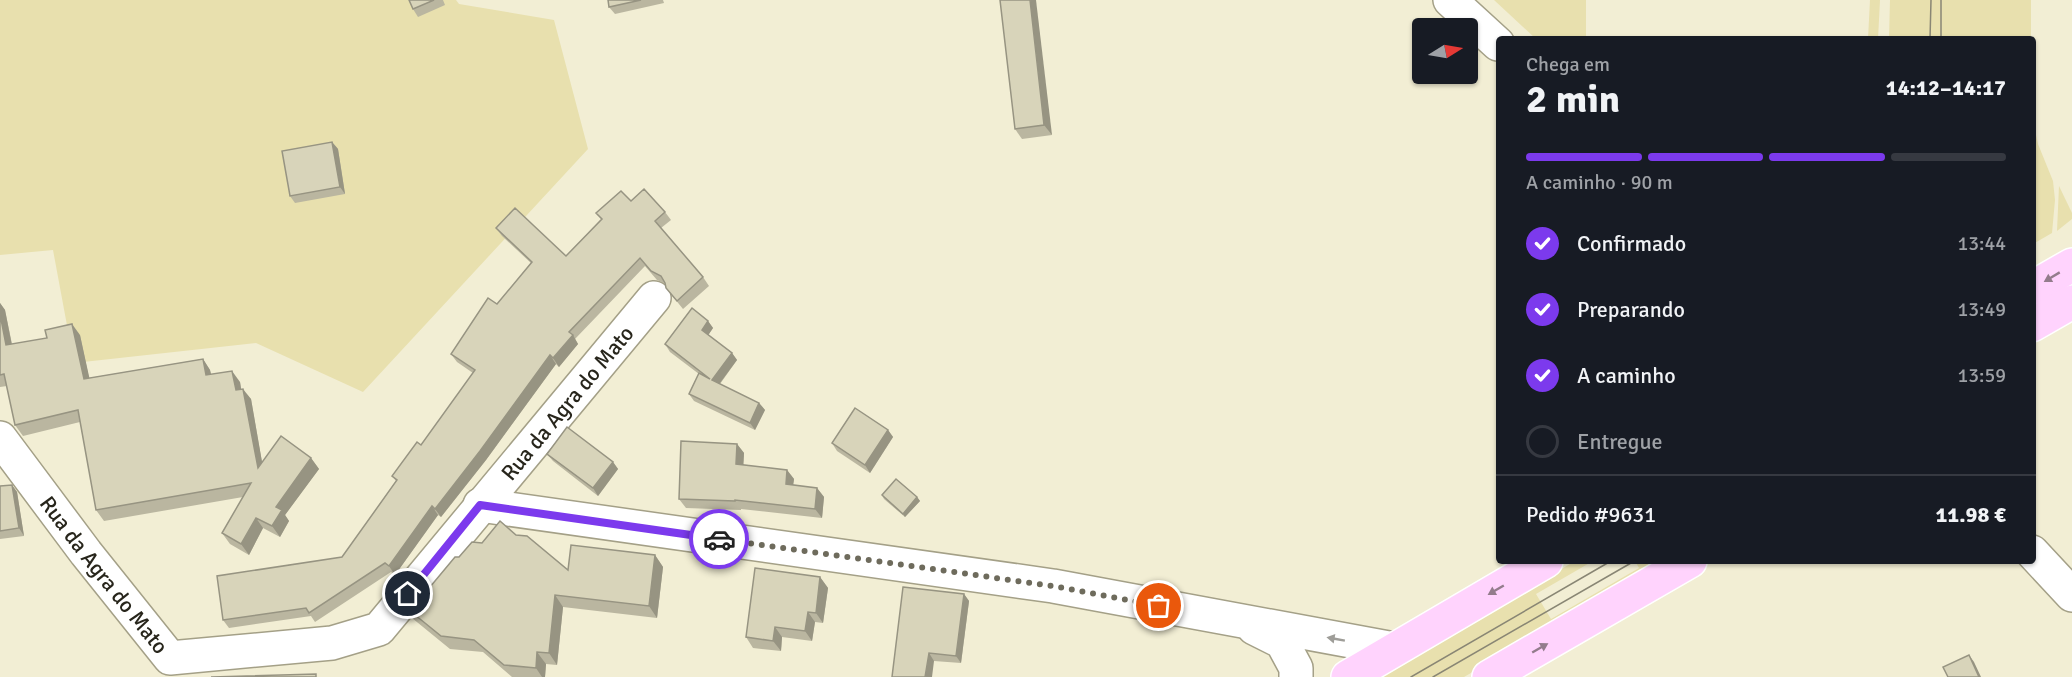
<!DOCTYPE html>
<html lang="pt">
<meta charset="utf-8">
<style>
:root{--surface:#171b24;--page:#242831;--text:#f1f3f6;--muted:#9ea1a6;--line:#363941;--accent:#7c3aed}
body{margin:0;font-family:Signika,sans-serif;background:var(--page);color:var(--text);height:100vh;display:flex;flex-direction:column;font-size:22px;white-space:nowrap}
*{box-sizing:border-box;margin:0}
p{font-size:20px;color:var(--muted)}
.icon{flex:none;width:33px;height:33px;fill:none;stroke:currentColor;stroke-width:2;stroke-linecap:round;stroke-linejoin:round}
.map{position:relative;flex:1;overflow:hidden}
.sheet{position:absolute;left:1496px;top:36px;width:540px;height:528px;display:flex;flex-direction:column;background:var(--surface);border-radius:6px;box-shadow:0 2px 4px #0004}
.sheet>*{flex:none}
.needle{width:39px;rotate:79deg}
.tools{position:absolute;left:1412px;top:18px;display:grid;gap:12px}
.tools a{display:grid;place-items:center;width:66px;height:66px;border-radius:6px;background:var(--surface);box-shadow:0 2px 4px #0004;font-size:30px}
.pin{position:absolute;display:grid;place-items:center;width:51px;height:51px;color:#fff;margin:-26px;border:3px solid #fff;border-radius:50%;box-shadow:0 2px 6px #0007}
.courier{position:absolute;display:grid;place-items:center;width:60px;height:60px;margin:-30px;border:4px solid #7c3aed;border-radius:50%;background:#fff;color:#222;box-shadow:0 2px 8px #0007}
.headline em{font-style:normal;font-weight:700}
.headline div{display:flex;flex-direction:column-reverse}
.headline{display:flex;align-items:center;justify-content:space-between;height:102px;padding:0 30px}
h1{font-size:39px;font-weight:700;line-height:45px}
.bar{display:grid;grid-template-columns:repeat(4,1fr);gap:9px 6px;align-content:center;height:72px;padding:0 30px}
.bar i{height:8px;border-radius:4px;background:var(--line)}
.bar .active{background:var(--accent)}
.bar p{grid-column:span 4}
.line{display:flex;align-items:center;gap:15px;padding:0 30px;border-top:2px solid var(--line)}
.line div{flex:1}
ol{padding:0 30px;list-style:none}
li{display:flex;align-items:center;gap:18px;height:66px}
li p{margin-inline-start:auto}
li .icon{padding:6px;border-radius:50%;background:var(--accent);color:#fff;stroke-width:4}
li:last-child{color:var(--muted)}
li i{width:33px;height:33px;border:3px solid var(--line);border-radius:50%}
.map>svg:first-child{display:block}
.green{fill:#e8e0ae}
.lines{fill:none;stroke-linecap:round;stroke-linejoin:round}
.minor-casing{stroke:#a4a087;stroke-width:36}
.major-casing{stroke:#fff;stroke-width:36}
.minor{stroke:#fff;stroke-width:33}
.major{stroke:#ffd3fd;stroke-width:33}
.tram{stroke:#898674;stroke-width:1.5}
.wall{fill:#bab6a0}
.shaded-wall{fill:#979482}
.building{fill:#d8d4ba;stroke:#979482;stroke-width:1.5}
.oneway{fill:#937c8c}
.oneway2{fill:#9e9d98}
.done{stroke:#6e6b5c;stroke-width:6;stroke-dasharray:0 10.8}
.route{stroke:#7c3aed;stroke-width:8}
.labels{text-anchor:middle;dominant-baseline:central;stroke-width:4.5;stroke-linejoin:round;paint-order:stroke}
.street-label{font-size:22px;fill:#27251b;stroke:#fff}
</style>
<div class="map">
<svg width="2072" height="677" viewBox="0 0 2072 677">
<rect width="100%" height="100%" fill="#f2eed4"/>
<g class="green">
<polygon points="0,0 456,0 459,4 554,20 588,149 363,392 256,343 74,363 53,250 0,255"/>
<polygon points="1494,0 1586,0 1586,39 1536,39"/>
<polygon points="1870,0 1880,0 1878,39 1868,39"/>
<polygon points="1890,0 2031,0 2031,39 1889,39"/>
<polygon points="2033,121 2038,144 2053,181 2055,200 2052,233 2033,244"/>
<polygon points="2059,186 2072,213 2072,219 2057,231"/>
<polygon points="1575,561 1593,561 1536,594 1551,619 1639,568 1635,561 1665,561 1464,677 1377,677"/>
</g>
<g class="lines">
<g class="minor-casing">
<g id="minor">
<polyline points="1450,0 1498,44"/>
<path id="s1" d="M0,438L86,553L170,658L332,643L379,629L654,298"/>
<polyline points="480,505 1053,586 1394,649"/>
<polyline points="2032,552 2072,595"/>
<polyline points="1254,628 1282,642 1296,668 1296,677"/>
</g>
</g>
<g class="major-casing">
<g id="major">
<polyline points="2032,288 2072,265"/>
<polyline points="2032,325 2072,302"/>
<polyline points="1348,677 1546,561"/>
<polyline points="1489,677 1690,561"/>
</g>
</g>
<use href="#minor" class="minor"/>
<use href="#major" class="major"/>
<g class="tram">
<polyline points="1930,39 1931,0"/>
<polyline points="1941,39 1941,0"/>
<polyline points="1411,677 1611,561"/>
<polyline points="1433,677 1631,563"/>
</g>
</g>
<g class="wall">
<polygon points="409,0 443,0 445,5 418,17 413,9"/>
<polygon points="608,0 663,0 664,3 615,14 609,7"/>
<polygon points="1000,0 1052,135 1022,139 1015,129"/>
<polygon points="332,142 338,149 345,194 295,203 290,196"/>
<polygon points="631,201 665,212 671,220 661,228 703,277 709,286 683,309 666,288 666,284 657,280 645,266 575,339 578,344 559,367 556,364 486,460 441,517 438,515 395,575 391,572 315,622 311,616 229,628 223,620 342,557 396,481 392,476 421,445 473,373 457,362 451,354 497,304 531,263 502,236 496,228 566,256 601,219 596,213"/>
<polygon points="0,303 5,310 12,344 80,335 89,378 203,359 210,370 211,375 240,382 241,389 251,399 262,462 311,458 319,469 285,515 289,521 280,537 263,528 249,555 230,544 222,533 243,497 104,521 96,510 80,422 23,436 15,425 7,386 0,387"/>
<polygon points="708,321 713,328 708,335 732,353 737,360 720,384 759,403 765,410 755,430 694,401 689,394 699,374 670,352 665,344"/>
<polygon points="888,430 893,437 870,473 837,451 832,443"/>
<polygon points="737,444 744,453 743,465 787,470 794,479 793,485 817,488 824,497 822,518 741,509 741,510 686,508 679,499"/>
<polygon points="547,454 613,462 618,469 598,496 553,461"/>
<polygon points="12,485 17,492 24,536 0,539 0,486"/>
<polygon points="882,495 917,497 920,501 905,517 884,499"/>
<polygon points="516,535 568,570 655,555 663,567 657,618 563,607 557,665 546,664 545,677 512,677 483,652 450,649 412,618 404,606 420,599 459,557"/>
<polygon points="820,577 828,588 823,623 815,622 812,641 782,637 781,651 753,648 746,637"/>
<polygon points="964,594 969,601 961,663 934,661 892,677"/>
</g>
<g class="shaded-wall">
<polygon points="1030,0 1036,0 1052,135 1044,125"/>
<polygon points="332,142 338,149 345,194 340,187"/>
<polygon points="0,303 5,310 14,356 6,345 0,314"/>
<polygon points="708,321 713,328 707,337 702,330"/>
<polygon points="72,324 80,335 92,390 84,379"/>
<polygon points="573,335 578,344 559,367 553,358"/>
<polygon points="732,353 737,360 717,387 712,380"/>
<polygon points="550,355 556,364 486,460 441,517 435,509"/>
<polygon points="203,359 210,370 214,386 206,375"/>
<polygon points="232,371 240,382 243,401 236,390"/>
<polygon points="243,389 251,399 265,479 258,468"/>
<polygon points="759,403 765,410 755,430 750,423"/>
<polygon points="888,430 893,437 870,473 865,465"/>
<polygon points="737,444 744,453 743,474 736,464"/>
<polygon points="311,458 319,469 285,515 289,521 280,537 272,526 276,507"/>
<polygon points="613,462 618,469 598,496 593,488"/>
<polygon points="787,470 794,479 792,494 786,484"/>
<polygon points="12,485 17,492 24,536 19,528"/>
<polygon points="817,488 824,497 822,518 815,509"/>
<polygon points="917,497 920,501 905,517 903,514"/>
<polygon points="432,506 438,515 395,575 389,566"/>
<polygon points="256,518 263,528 249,555 241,544"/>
<polygon points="655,555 663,567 657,618 649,606"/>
<polygon points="820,577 828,588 823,623 816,613"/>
<polygon points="964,594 969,601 961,663 956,656"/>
<polygon points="555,595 563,607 557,665 549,653"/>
<polygon points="808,612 815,622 812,641 805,631"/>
<polygon points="775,627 782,637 781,651 773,641"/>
<polygon points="537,652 546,664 545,677 542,677 536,668"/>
<polygon points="929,653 934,661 932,677 925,677"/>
<polygon points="1969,655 1974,662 1981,677 1979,677"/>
</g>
<g class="building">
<polygon points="409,0 434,0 413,9"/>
<polygon points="608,0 641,0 609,7"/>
<polygon points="1000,0 1030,0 1044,125 1015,129"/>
<polygon points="332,142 340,187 290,196 282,151"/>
<polygon points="644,189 665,212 655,221 703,277 677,301 666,288 665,283 661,276 651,271 640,258 569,332 573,335 553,358 550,355 480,451 435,509 432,506 389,566 385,563 309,613 306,608 223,620 217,576 342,557 397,480 392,476 417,442 421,445 475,370 451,354 488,298 497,304 532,262 496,228 515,208 566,256 602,219 596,213 621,191 631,201"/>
<polygon points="692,308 708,321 702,330 732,353 712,380 759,403 750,423 689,394 699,373 710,379 665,344"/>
<polygon points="0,314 6,345 47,338 45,330 72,324 84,379 203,359 206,375 232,371 236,390 243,389 258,468 281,436 311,458 276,507 282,510 272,526 256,518 241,544 222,533 251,483 96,510 78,410 15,425 4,374 0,375"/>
<polygon points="855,408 888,430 865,465 832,443"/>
<polygon points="567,427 613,462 593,488 547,454"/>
<polygon points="681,441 737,444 736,464 787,470 786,484 817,488 815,509 735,500 735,501 679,499"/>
<polygon points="896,479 917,497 903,514 882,495"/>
<polygon points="12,485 19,528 0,531 0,486"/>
<polygon points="500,521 516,535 527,536 568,570 571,545 655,555 649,606 555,595 549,653 537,652 536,668 504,665 474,640 441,636 404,606 410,599 420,599 455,557 459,557 472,542 482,543"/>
<polygon points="755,568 820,577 816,613 808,612 805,631 775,627 773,641 746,637"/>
<polygon points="903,587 964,594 956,656 929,653 925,677 892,677"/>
<polygon points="1969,655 1979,677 1948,677 1943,667"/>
<polygon points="316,674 316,677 211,677"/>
</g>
<defs><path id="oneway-solid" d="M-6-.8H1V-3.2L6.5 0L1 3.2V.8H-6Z" transform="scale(1.5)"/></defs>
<g class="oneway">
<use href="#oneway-solid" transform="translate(2052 277) rotate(149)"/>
<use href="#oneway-solid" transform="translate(1496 590) rotate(150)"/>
<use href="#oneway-solid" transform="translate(1540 648) rotate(-30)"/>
</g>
<use class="oneway2" href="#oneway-solid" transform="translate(1336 639) rotate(-170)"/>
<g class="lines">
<polyline class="done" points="719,539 1053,586 1159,606"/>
<polyline class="route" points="408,594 480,505 719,539"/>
</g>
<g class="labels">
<g class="street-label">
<text stroke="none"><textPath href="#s1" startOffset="784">Rua da Agra do Mato</textPath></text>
<text stroke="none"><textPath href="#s1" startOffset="172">Rua da Agra do Mato</textPath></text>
</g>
</g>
</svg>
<div class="tools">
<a><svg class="needle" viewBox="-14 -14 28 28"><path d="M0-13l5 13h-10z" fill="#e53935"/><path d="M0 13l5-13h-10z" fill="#9ea1a6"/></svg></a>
</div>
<div class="pin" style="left:1159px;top:606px;background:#ea580c"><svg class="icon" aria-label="bag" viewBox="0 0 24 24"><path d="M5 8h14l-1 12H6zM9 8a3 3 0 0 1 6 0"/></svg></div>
<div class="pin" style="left:408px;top:594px;background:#1f2937"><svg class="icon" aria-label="home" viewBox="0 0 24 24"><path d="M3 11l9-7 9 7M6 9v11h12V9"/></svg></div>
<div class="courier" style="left:719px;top:539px"><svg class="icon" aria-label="car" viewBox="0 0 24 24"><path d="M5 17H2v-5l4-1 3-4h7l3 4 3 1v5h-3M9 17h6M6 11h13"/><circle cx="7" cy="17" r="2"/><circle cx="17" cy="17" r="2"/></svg></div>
<section class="sheet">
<div class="headline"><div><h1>2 min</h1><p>Chega em</p></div><em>14:12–14:17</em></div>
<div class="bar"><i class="active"></i><i class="active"></i><i class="active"></i><i></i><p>A caminho · 90 m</p></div>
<ol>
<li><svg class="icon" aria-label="check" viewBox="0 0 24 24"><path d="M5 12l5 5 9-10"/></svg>Confirmado<p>13:44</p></li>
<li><svg class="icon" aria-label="check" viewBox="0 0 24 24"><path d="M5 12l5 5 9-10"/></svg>Preparando<p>13:49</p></li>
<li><svg class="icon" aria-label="check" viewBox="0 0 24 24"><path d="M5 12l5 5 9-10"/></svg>A caminho<p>13:59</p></li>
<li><i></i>Entregue</li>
</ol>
<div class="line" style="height:78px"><div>Pedido #9631</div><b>11.98 €</b></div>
</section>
</div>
